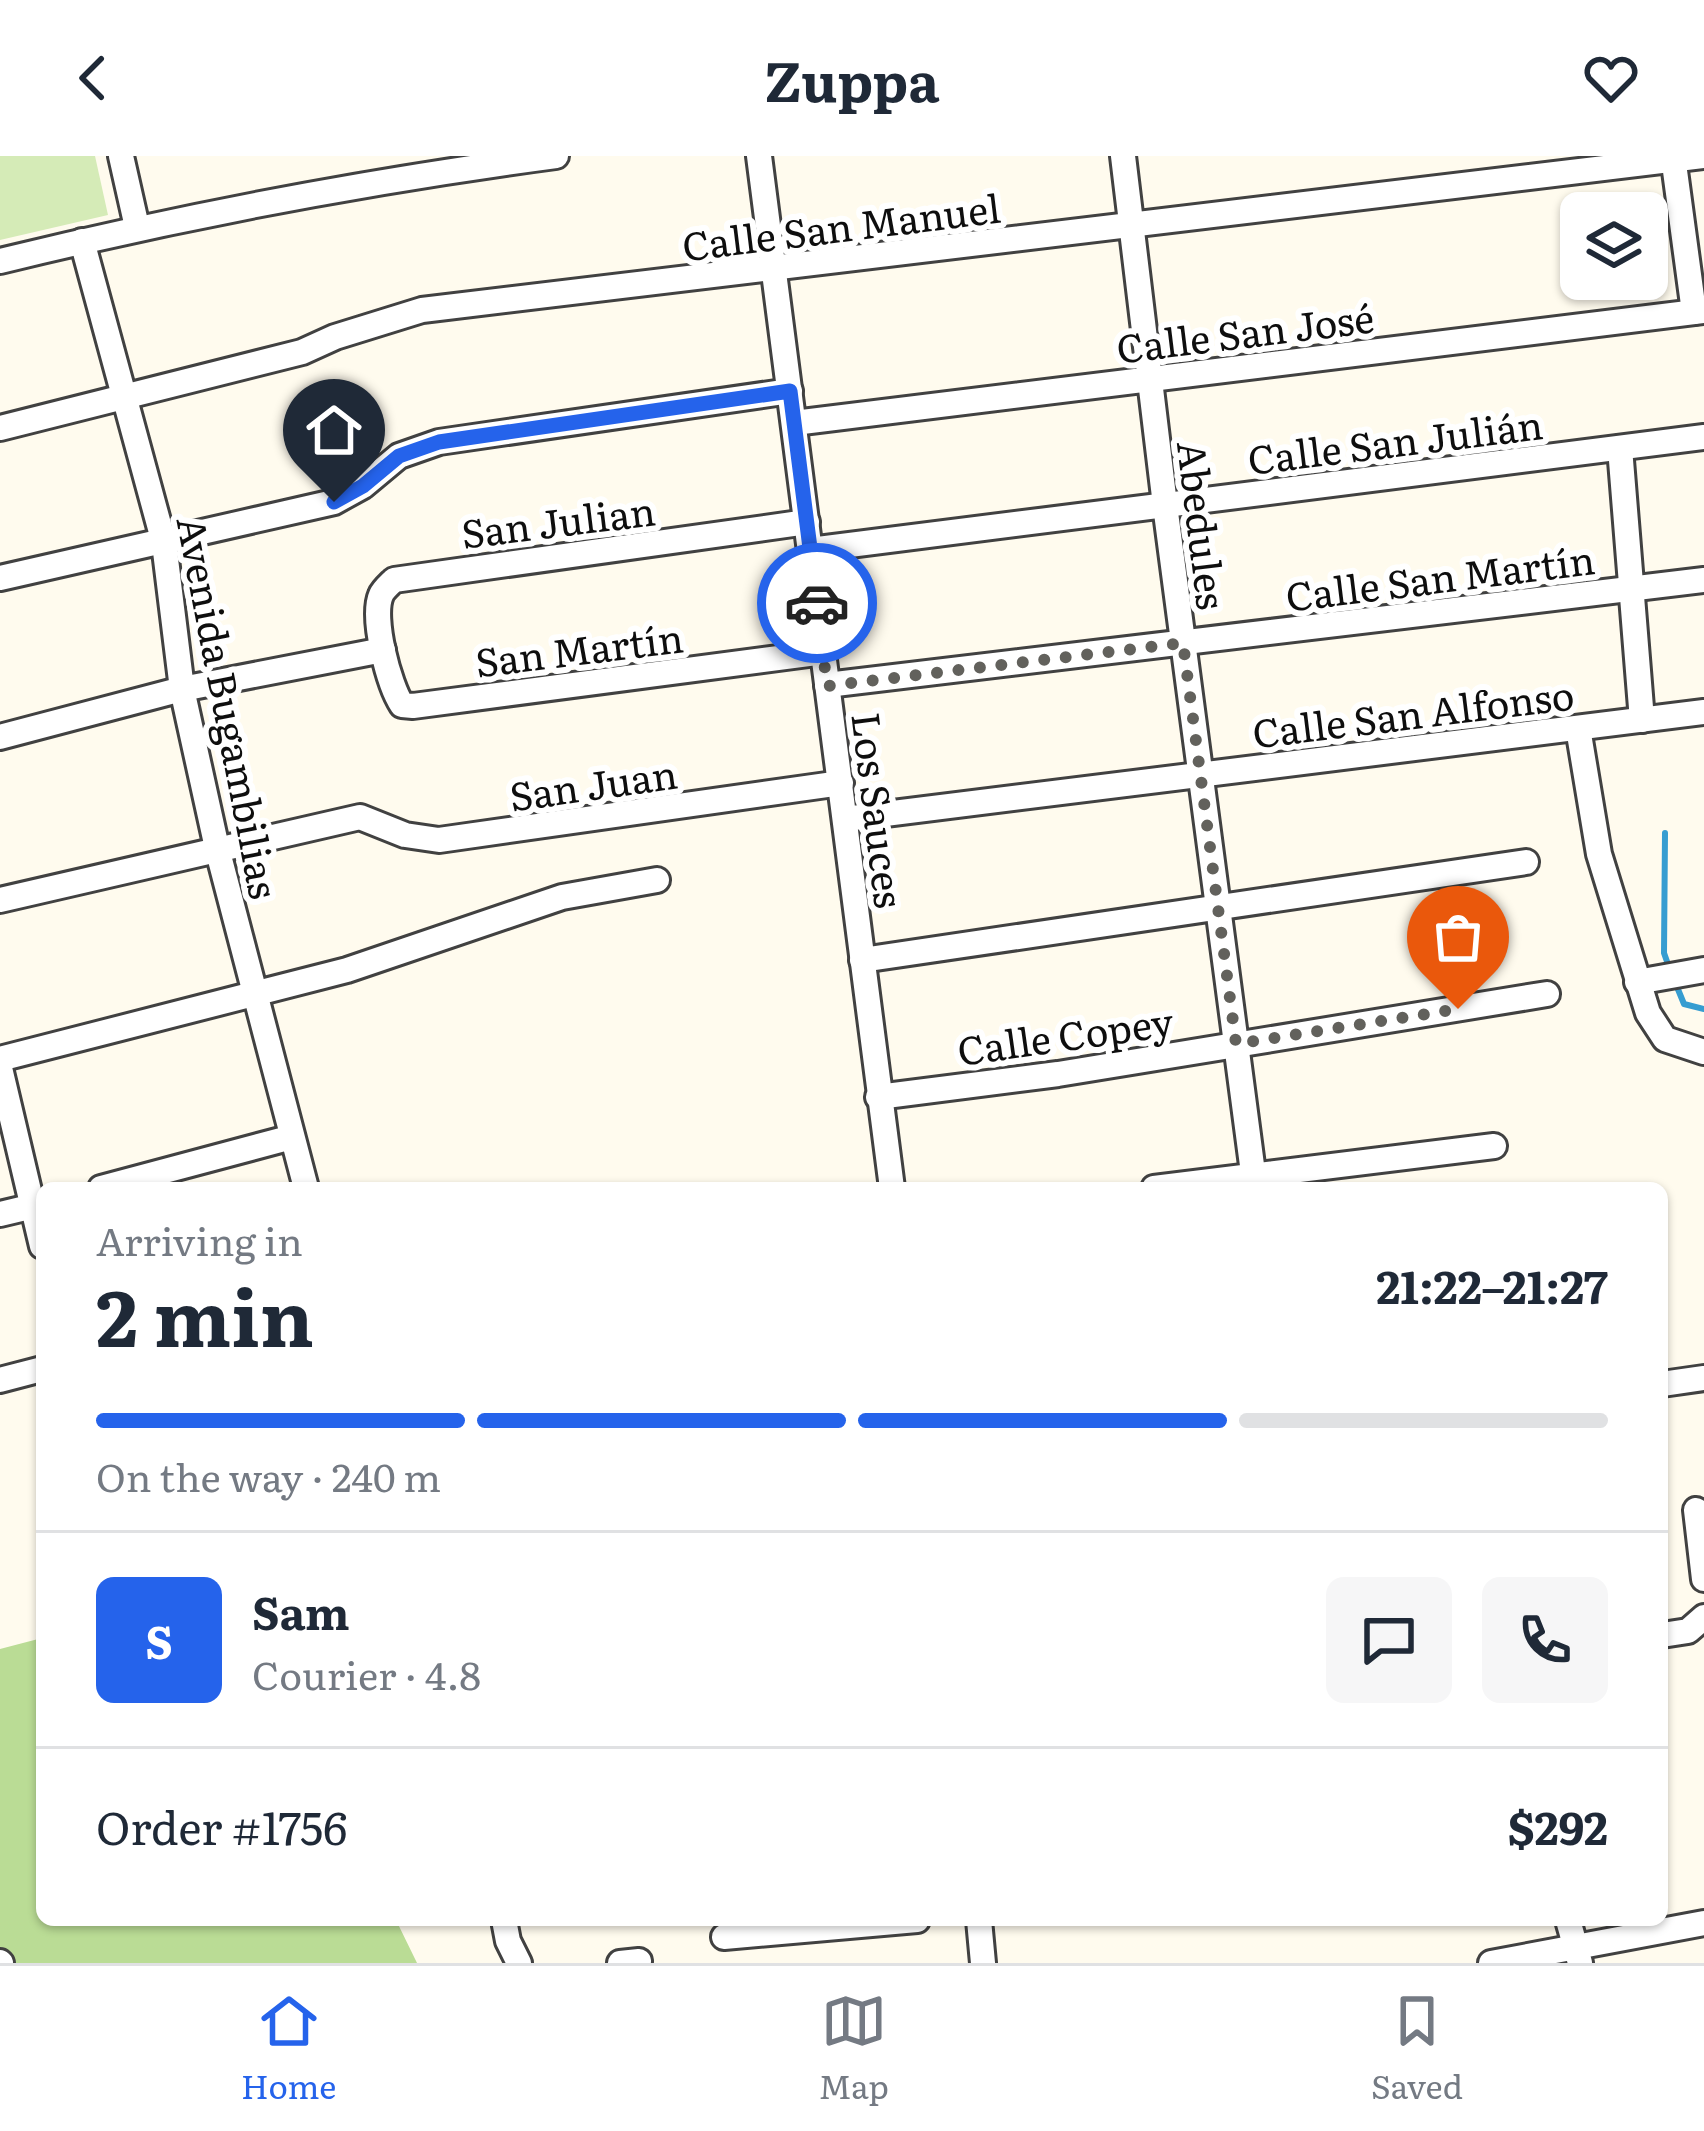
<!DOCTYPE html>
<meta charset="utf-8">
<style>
:root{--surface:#fff;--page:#f6f6f7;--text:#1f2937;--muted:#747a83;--line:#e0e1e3;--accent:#2563eb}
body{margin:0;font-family:Literata,serif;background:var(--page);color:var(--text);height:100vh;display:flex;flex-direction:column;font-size:45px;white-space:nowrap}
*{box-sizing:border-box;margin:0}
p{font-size:39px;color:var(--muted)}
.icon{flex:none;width:66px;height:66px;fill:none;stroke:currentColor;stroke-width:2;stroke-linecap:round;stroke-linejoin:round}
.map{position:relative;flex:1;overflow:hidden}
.details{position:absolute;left:36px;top:1026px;width:1632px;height:744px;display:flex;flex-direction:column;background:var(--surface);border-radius:18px;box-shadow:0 3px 9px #0004}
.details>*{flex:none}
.tools{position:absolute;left:1560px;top:36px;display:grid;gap:24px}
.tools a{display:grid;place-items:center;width:108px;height:108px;border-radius:18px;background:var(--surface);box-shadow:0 3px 9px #0004;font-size:60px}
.pin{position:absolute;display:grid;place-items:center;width:102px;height:102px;color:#fff;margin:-123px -51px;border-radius:50% 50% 50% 0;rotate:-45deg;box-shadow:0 0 12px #0007}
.pin .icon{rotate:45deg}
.courier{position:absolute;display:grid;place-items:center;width:120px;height:120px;margin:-60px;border:9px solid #2563eb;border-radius:50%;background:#fff;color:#222;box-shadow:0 3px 15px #0007}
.summary em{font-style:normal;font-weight:700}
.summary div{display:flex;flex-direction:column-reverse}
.summary{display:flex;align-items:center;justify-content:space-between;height:204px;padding:0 60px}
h1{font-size:78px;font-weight:700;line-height:90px}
.bar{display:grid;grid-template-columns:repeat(4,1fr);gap:18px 12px;align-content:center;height:144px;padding:0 60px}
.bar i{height:15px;border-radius:9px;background:var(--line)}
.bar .on{background:var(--accent)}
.bar p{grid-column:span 4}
.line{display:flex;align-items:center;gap:30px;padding:0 60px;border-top:3px solid var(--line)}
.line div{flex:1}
.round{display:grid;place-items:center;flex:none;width:126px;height:126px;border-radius:18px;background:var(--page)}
header{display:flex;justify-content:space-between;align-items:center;height:156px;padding:0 60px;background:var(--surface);font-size:54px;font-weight:700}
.menu{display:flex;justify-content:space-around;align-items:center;height:168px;border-top:3px solid var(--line);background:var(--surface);font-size:33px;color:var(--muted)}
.menu a{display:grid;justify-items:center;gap:6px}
.menu .on{color:var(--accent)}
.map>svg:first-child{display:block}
.green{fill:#d5ebb7}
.forest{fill:#badc95}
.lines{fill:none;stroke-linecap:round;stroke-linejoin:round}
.stream{stroke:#369dd1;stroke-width:6}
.minor-casing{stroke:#414141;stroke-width:30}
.minor{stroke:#fff;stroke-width:24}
.done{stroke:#62615c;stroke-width:12;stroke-dasharray:0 21.6}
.route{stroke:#2563eb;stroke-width:15}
.labels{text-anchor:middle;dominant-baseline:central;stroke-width:12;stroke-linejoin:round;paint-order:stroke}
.street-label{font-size:39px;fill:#0e0e0e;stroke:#fff}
</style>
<header><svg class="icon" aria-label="back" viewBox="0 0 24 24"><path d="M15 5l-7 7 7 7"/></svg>Zuppa<svg class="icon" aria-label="heart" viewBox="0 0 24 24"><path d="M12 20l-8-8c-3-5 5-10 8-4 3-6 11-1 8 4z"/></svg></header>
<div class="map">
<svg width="1704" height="1807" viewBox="0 0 1704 1807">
<rect width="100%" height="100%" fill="#fffbee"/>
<polygon class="green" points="0,0 95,0 108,59 0,84"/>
<polygon class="forest" points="42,1482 42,1764 396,1764 417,1807 0,1807 0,1493"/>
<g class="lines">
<g class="stream">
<polyline points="1665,677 1664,797 1670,814"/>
<polyline points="1675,826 1684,848 1704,853"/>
</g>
<g class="minor-casing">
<g id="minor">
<polyline points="121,0 137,71"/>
<polyline points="759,0 892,1032"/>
<polyline points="1123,0 1165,349 1255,1032"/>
<polyline points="1673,0 1694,156"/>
<polyline points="82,85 164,387 182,533 217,692 306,1032"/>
<path d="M0,105C184,60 368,25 556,0"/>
<polyline points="794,267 1704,155"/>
<polyline points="0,272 302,196 335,181 422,154 1704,0"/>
<polyline points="1620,292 1642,564"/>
<path d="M807,366L394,424C390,428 383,434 381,439C371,462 389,529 402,549L413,550L824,496"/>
<polyline points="810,394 1704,281"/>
<polyline points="0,422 334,346 363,330 399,300 439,286 790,235"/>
<polyline points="827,529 1704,424"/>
<polyline points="1578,572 1599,698 1648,857 1665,883 1704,896"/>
<polyline points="0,581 182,533 383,494"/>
<polyline points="845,663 1704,556"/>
<polyline points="0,744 360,661 405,679 439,684 841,627"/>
<polyline points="862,804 1526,706"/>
<polyline points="1637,826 1704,814"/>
<polyline points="0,903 347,814 562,741 657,724"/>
<polyline points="0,912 42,1090"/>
<polyline points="878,941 1058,918 1547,838"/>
<polyline points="101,1032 292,981"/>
<polyline points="1154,1032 1494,990"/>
<polyline points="0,1058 42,1048"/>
<polyline points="0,1224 42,1213"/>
<polyline points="1662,1228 1704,1222"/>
<polyline points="1696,1354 1704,1423"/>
<polyline points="1662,1479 1688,1475 1704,1461"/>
<polyline points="504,1764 508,1785 519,1807"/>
<polyline points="979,1764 983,1807"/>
<polyline points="1568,1764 1580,1807"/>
<polyline points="724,1781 917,1764"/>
<polyline points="0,1806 1,1807"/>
<polyline points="620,1807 639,1805"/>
<polyline points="1491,1807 1704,1767"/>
</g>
</g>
<use href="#minor" class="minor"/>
</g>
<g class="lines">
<polyline class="done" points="817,447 827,530 1183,487 1236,888 1458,853"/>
<polyline class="route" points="334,346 363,330 399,300 439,286 790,235 817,447"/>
</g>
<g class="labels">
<g class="street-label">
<text transform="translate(841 69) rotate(-7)">Calle San Manuel</text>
<text transform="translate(1245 175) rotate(-7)">Calle San José</text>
<text transform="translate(1395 284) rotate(-7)">Calle San Julián</text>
<text transform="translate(558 364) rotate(-7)">San Julian</text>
<text transform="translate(1204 369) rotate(83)">Abedules</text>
<text transform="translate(1440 420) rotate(-7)">Calle San Martín</text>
<text transform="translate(579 492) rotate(-7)">San Martín</text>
<text transform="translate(230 551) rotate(79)">Avenida Bugambilias</text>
<text transform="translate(1413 556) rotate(-7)">Calle San Alfonso</text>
<text transform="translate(593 627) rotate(-8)">San Juan</text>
<text transform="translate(880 654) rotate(83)">Los Sauces</text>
<text transform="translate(1065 878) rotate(-8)">Calle Copey</text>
</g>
</g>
</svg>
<div class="tools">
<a><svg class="icon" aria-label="layers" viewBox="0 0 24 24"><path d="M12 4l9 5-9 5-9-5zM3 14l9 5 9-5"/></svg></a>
</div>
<div class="pin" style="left:1458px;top:853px;background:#ea580c"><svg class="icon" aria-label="bag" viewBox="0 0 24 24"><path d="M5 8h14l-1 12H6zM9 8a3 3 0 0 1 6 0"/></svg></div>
<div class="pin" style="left:334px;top:346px;background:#1f2937"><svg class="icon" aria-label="home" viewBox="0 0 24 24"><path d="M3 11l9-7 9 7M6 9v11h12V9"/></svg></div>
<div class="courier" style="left:817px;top:447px"><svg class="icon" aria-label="car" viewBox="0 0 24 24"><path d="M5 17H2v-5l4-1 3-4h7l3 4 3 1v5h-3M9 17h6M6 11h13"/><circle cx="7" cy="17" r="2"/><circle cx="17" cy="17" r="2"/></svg></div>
<section class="details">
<div class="summary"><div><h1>2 min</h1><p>Arriving in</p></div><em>21:22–21:27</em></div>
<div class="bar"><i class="on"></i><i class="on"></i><i class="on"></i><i></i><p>On the way · 240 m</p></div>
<div class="line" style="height:216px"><b class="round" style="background:var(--accent);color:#fff">S</b><div><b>Sam</b><p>Courier · 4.8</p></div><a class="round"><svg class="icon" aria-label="chat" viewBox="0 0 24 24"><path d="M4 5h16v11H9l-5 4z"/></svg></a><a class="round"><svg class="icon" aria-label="phone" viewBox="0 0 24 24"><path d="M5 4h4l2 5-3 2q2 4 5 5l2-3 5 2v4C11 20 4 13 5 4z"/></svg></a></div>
<div class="line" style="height:156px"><div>Order #1756</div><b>$292</b></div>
</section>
</div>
<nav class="menu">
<a class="on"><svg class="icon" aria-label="home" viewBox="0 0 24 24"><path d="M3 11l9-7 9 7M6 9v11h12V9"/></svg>Home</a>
<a><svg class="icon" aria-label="map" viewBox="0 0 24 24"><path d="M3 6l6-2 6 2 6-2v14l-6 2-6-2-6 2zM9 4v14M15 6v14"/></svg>Map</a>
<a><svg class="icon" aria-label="saved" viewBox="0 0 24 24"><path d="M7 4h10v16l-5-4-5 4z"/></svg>Saved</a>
</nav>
